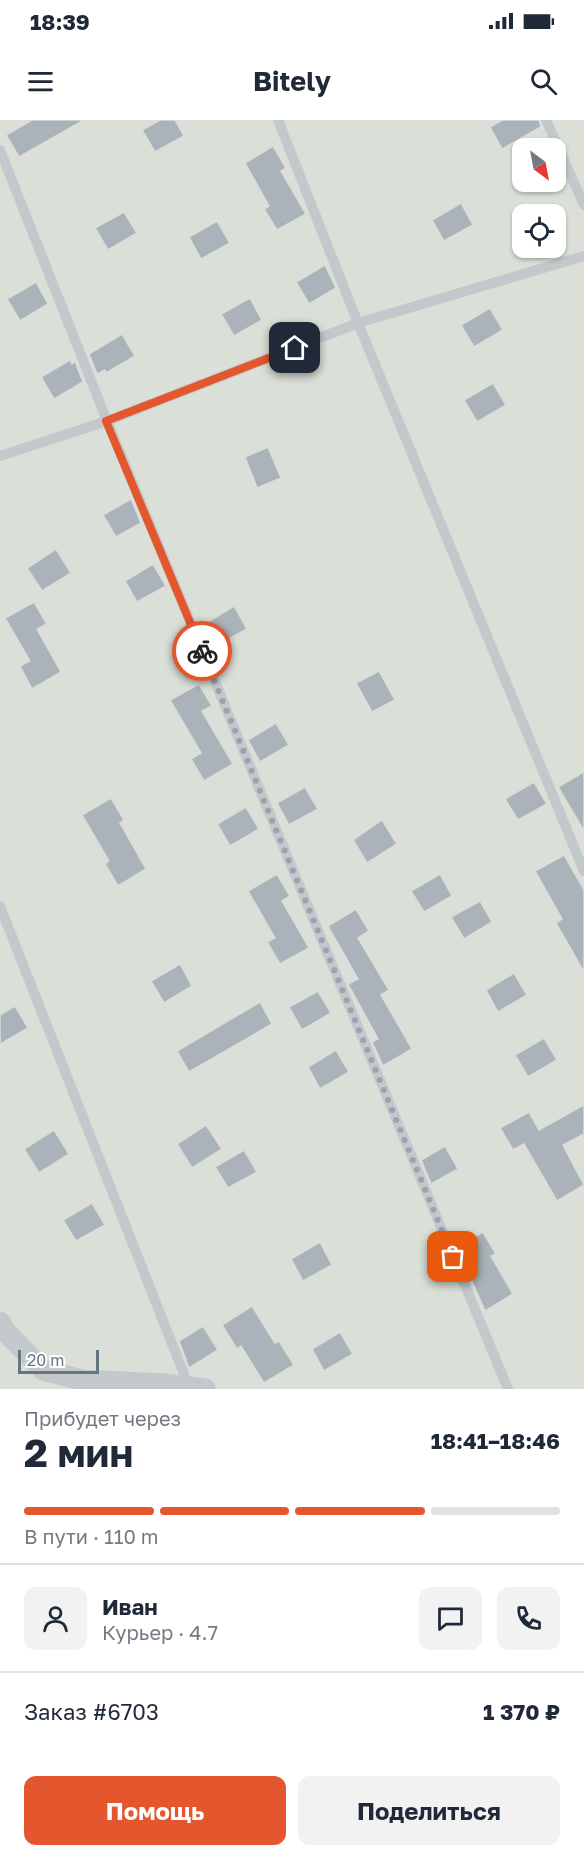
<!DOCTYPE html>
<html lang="ru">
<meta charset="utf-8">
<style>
:root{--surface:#fff;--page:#f2f2f3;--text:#1f2937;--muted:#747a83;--line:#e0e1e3;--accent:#e4572e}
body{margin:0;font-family:"Golos Text",sans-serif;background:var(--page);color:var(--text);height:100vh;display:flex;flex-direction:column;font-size:22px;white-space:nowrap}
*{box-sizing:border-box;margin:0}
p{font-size:20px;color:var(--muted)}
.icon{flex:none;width:33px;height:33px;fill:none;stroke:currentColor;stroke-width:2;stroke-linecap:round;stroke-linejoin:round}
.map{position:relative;height:1269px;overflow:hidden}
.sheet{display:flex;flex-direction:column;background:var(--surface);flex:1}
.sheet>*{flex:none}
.needle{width:39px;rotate:148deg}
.fabs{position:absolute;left:512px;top:18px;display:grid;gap:12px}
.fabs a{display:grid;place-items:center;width:54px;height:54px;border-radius:12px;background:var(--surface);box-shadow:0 2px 4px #0004;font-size:30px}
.scale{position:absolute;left:18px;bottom:15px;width:81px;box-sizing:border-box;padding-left:6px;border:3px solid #657683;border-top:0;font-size:16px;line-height:21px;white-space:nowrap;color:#657683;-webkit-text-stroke:4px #fff;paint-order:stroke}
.pin{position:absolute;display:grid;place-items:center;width:51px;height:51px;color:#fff;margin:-26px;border-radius:12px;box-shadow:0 3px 9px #0006}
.courier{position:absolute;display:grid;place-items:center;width:60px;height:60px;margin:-30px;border:4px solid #e4572e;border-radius:50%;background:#fff;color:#222;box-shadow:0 2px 8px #0007}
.headline em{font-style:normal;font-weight:700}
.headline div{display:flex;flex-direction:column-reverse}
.headline{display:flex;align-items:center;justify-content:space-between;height:102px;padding:0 24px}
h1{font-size:39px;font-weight:700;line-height:45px}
.bar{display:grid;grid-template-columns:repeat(4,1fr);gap:9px 6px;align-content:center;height:72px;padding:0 24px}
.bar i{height:8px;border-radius:4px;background:var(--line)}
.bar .current{background:var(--accent)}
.bar p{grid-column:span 4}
.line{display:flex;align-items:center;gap:15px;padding:0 24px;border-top:2px solid var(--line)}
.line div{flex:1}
.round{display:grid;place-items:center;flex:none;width:63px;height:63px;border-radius:12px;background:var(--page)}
.primary-button{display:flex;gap:12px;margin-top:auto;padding:12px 24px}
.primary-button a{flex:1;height:69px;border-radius:12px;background:var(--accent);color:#fff;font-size:24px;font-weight:700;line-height:69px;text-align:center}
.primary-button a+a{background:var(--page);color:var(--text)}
.status{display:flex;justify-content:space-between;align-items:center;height:42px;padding:0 30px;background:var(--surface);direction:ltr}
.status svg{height:16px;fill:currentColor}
header{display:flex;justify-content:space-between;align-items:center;height:78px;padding:0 24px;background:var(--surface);font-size:27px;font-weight:700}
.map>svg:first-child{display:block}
.green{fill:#dadfd7;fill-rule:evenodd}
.building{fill:#aab3b9;stroke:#dcdcda;stroke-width:1.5}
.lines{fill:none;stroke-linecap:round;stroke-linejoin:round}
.service{stroke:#c3c8cc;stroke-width:10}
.minor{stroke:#c3c8cc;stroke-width:21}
.done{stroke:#99a4ac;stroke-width:6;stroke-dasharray:0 10.8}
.route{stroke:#e4572e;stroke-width:8}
</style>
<div class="status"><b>18:39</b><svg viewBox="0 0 49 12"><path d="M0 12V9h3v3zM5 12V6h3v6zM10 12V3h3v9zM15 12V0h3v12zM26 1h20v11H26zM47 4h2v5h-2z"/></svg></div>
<header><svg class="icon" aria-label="menu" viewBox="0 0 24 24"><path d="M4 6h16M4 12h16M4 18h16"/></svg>Bitely<svg class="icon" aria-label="search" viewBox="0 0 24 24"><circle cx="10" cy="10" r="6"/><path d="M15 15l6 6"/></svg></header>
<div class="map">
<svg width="584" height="1269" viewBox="0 0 584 1269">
<rect width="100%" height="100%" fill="#fafaf8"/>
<path class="green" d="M0,0H584V1269H0ZM522,28H555V62H522ZM522,94H555V128H522Z"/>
<g class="building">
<polygon points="32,0 84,0 19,37 6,15"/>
<polygon points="160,0 175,0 184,16 155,32 142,10"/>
<polygon points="502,0 539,0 541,7 502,29 490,7"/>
<polygon points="273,26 286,48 281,51 306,94 277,110 264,89 269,86 245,43"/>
<polygon points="461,83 473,105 444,121 432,100"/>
<polygon points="124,92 137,113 108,130 95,108"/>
<polygon points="217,101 230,123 201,139 189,117"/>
<polygon points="325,145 336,168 309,184 296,162"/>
<polygon points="36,162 48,184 20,201 7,179"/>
<polygon points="250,178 262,200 234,216 221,194"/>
<polygon points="490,188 503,210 474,227 461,205"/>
<polygon points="122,214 135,236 106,253 105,250 97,254 89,234"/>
<polygon points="70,240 72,244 75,241 83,262 54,279 41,257"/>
<polygon points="493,263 506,285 477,302 464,280"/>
<polygon points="268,327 281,358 257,368 245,337"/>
<polygon points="131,379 141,403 116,417 103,395"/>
<polygon points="56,429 71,453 42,471 27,448"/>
<polygon points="153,444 166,466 137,482 125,461"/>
<polygon points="34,482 47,504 37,509 61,552 32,569 20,546 30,541 5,498"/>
<polygon points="234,486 247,509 218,525 206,503"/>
<polygon points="379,551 395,580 372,592 356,563"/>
<polygon points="199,564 212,586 202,591 233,644 204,661 191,639 201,633 170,580"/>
<polygon points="276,603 289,625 260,642 248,620"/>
<polygon points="584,652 584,711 558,667"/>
<polygon points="534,662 547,684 518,700 505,679"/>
<polygon points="305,667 318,689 289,705 277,683"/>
<polygon points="111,678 124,700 120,703 146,749 118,766 105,744 109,741 82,695"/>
<polygon points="246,687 259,709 230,726 217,704"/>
<polygon points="382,700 397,724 367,743 353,720"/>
<polygon points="564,735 584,770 584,852 556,803 562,799 535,751"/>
<polygon points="277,754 290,776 282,781 309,828 280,844 267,822 275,818 248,771"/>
<polygon points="440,754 452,776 424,792 411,771"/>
<polygon points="480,781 492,802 464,819 451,797"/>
<polygon points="356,789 369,811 358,818 389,870 381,875 412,929 383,946 372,922 378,919 348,864 358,859 328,806"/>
<polygon points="180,844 192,866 164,883 151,861"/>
<polygon points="514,853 527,875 498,892 486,870"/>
<polygon points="318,871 331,893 302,910 289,887"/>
<polygon points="260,882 272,904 189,952 177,931"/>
<polygon points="15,886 28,908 0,924 0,895"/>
<polygon points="544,918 557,940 528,957 515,935"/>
<polygon points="336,930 349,952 320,969 308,947"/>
<polygon points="584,985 584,1014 563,1025 584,1065 557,1081 524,1024 513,1030 500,1008 529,992 539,1010"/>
<polygon points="206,1005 222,1029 192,1048 177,1024"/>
<polygon points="54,1010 69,1034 39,1053 24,1029"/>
<polygon points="445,1026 458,1049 431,1064 421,1040"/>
<polygon points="244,1030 257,1052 228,1068 215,1047"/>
<polygon points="92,1083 105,1105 76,1121 63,1100"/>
<polygon points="483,1112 496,1134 491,1136 513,1174 485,1191 457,1127"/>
<polygon points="320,1122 332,1145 303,1161 291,1139"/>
<polygon points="252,1186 275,1223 279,1221 294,1245 264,1263 241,1226 237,1229 222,1205"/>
<polygon points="203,1206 218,1230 189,1248 179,1221"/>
<polygon points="340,1212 353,1234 324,1251 312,1229"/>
</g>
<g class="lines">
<g class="service">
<polyline points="278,0 358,203 584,751"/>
<polyline points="546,0 584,85"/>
<polyline points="0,30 107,301 508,1269"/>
<polyline points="0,336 107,301 358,203 584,136"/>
<polyline points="0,786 189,1267"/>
</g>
<polyline class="minor" points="0,1202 6,1212 43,1250 82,1260 164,1264 205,1269"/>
</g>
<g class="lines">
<polyline class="done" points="202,531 453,1137"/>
<polyline class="route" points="202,531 106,301 295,228"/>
</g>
</svg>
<div class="fabs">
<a><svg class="needle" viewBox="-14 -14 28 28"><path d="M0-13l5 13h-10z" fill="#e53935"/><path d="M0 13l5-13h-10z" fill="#747a83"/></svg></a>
<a><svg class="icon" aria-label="locate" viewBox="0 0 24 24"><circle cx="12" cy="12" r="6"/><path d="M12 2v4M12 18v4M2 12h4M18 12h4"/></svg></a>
</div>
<div class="scale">20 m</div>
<div class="pin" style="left:453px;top:1137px;background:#ea580c"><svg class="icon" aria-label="bag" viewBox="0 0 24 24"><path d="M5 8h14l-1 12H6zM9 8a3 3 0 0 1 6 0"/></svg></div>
<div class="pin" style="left:295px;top:228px;background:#1f2937"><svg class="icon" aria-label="home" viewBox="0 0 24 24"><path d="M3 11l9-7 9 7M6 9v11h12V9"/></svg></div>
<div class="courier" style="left:202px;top:531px"><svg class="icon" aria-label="bike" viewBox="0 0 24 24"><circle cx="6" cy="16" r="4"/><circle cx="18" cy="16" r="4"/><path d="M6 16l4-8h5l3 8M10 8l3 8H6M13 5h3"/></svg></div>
</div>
<section class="sheet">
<div class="headline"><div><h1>2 мин</h1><p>Прибудет через</p></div><em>18:41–18:46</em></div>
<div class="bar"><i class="current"></i><i class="current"></i><i class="current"></i><i></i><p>В пути · 110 m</p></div>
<div class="line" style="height:108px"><a class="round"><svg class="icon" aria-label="person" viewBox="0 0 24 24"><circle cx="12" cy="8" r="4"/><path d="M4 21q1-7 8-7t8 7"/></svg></a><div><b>Иван</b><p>Курьер · 4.7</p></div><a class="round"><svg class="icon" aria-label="chat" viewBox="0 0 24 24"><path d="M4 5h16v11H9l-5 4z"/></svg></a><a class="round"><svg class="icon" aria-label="phone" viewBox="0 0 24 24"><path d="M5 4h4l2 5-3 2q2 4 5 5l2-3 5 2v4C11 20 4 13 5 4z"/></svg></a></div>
<div class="line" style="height:78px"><div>Заказ #6703</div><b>1 370 ₽</b></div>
<div class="primary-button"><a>Помощь</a><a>Поделиться</a></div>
</section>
